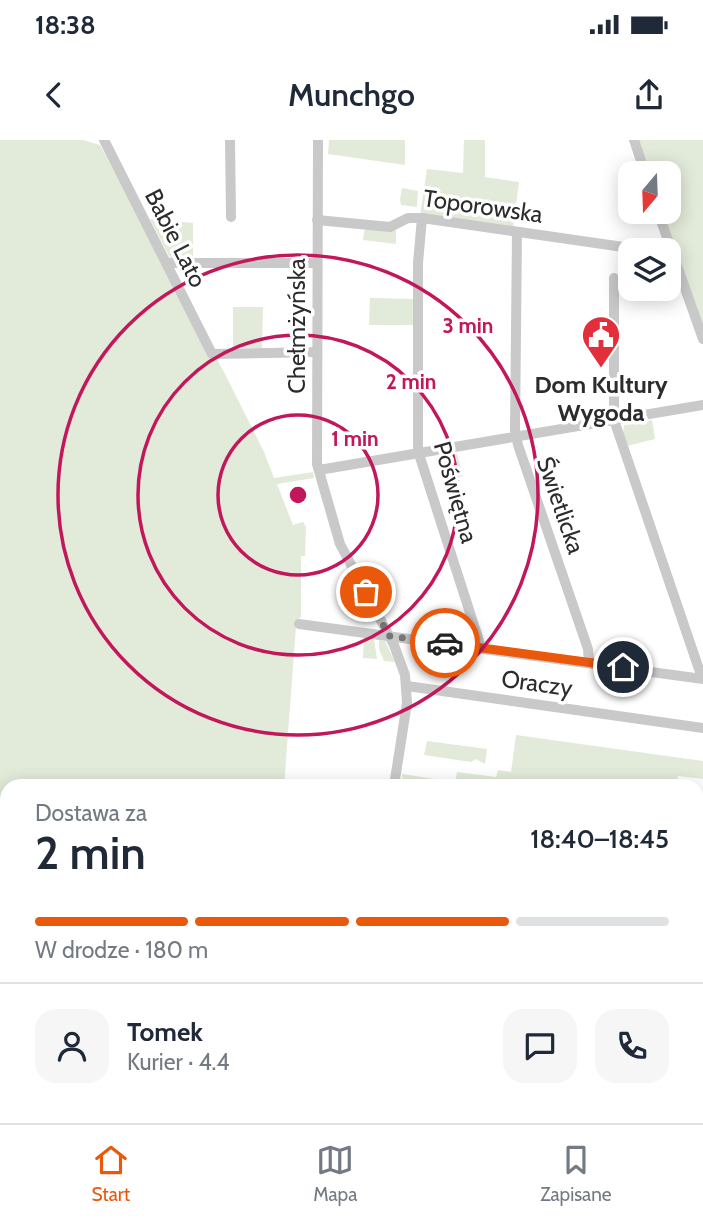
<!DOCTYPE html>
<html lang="pl">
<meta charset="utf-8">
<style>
:root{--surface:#fff;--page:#f6f6f7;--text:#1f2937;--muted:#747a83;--line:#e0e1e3;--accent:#ea580c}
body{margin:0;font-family:Cabin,sans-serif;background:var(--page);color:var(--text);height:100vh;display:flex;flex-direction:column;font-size:26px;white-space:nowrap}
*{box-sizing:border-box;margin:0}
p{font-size:23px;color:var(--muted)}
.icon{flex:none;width:38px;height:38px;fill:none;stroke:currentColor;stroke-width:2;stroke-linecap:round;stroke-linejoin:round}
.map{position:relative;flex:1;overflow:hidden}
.sheet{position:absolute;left:0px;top:639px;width:704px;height:345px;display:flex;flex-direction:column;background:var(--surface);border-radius:21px 21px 0 0;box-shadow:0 4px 18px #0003}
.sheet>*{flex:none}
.needle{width:46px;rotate:199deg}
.buttons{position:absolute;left:618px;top:21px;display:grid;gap:14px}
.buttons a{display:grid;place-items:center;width:63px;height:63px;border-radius:14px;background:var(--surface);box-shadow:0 4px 18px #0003;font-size:35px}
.pin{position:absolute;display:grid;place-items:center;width:60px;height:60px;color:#fff;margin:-30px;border:4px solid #fff;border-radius:50%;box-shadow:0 2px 7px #0007}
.courier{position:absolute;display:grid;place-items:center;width:70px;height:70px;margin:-35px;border:5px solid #ea580c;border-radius:50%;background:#fff;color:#222;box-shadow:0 2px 9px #0007}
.overview em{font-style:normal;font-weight:600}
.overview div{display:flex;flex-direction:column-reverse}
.overview{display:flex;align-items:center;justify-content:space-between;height:119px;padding:0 35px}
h1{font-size:46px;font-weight:600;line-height:52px}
.bar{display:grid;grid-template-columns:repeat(4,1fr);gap:10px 7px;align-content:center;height:84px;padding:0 35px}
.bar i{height:9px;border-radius:5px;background:var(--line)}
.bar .on{background:var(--accent)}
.bar p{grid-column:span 4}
.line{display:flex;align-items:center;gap:18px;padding:0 35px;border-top:2px solid var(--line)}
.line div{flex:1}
.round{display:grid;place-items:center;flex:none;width:74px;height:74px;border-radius:21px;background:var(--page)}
.status{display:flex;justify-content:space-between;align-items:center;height:49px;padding:0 35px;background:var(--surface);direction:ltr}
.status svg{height:19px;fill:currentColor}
header{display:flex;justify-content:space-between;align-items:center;height:91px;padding:0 35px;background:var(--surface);font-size:32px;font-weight:600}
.tabs{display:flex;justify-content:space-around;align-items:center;height:98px;border-top:2px solid var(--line);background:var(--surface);font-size:19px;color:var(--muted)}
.tabs a{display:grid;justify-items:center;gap:4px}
.tabs .on{color:var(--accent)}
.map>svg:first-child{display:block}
.green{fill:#e2ead9}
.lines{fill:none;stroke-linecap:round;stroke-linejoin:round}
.minor{stroke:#c9c9c9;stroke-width:10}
.done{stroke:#767676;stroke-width:7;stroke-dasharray:0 12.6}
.route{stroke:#ea580c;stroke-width:9}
.ring{fill:none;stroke:#c2185b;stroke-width:3.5}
.labels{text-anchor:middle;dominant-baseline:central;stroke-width:7;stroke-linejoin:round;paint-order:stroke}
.street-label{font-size:24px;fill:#2c2c2c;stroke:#fff}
.poi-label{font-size:24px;font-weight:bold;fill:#2c2c2c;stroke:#fff}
.centre{fill:#c2185b;stroke:#fff;stroke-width:3.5}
.ring-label{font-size:21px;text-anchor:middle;font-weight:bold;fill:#c2185b;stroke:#fff;stroke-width:7;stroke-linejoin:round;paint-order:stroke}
</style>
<div class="status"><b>18:38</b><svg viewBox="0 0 49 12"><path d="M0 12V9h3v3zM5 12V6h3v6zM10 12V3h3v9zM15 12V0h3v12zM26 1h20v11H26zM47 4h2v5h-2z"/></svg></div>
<header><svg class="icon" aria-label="back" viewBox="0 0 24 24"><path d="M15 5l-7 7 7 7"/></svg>Munchgo<svg class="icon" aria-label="share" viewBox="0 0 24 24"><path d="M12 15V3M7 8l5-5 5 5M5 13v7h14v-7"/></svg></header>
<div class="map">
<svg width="703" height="983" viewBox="0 0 703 983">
<rect width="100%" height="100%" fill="#fff"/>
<g class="green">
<polygon points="0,0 83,0 100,5 225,234 264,312 274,338 313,332 314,338 277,344 293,385 303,382 306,387 305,416 301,416 301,477 297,480 296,486 284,646 7,646 7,794 0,796"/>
<polygon points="329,0 405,0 405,25 328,14"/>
<polygon points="464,0 485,0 485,37 519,42 513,88 420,75 427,29 463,33"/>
<polygon points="638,0 703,0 703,188 663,72 668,72 668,33 649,33"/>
<polygon points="402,48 418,51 417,67 401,65 400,59"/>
<polygon points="150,79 193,83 193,119 170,118"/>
<polygon points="365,87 396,90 396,104 363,100"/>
<polygon points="370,158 414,159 414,185 369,185"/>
<polygon points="233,167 263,167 262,208 233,208"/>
<polygon points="652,280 655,299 627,306 623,293 624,285"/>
<polygon points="457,314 463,336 452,340 445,316"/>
<polygon points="364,497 374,499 377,519 363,518"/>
<polygon points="379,500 385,501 395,522 384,521 379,509"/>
<polygon points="516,595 703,621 703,639 678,636 676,646 403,646 402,634 455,642 457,632 496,637 498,630 511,632"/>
<polygon points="427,601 487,609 485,624 476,619 471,622 424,615"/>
<polygon points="697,655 703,656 703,725 697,724"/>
<polygon points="697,795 703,796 703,841 697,839"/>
<polygon points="697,850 703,851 703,959 697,959"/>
<polygon points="0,872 7,873 7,976 61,977 60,983 0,983"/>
<polygon points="100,977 178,977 177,983 126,983"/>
<polygon points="211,977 263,977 263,983 216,983 217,977"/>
<polygon points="444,977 444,976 493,977 493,983 443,983"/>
</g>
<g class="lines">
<g class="minor">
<polyline points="104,0 212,214 317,212"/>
<polyline points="230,0 231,77"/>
<polyline points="318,0 317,324 340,404 394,505 405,535 407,563 394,646"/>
<polyline points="634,0 645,33"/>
<polyline points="658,72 703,199"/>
<polyline points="422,78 418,123 418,311 481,507"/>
<polyline points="317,80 390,87 408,78 422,78 644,110"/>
<polyline points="517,92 515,290 518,305 588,509 589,522"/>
<polyline points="167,123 317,123"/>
<polyline points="614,138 614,280 702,538"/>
<polyline points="319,330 703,265"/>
<polyline points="299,484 703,539"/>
<polyline points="407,546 703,588"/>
<polyline points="696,727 703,728"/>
<polyline points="696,793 703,794"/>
<polyline points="0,832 7,833"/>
<polyline points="696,845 703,846"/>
<polyline points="577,976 627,983"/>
<polyline points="345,983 346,976"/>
</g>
</g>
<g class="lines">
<polyline class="done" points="366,452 389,496 445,503"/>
<polyline class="route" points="445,503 623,527"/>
</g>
<g class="ring">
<circle cx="298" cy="355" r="80"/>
<circle cx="298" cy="355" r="160"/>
<circle cx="298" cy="355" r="240"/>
</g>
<defs>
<g id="civic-pin" transform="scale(2.0125)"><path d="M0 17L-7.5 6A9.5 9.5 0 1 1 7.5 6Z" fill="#e32e3c" stroke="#fff"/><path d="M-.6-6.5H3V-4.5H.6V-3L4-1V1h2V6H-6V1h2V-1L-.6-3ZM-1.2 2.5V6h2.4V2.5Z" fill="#fff"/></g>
</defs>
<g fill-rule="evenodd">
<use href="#civic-pin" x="601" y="195"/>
</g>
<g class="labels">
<g class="street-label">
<text transform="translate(483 66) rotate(8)">Toporowska</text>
<text transform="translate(176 98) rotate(63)">Babie Lato</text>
<text transform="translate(296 186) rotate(-90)">Chełmżyńska</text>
<text transform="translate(456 352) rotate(74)">Poświętna</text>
<text transform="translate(561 365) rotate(71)">Świetlicka</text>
<text transform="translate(537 543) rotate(8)">Oraczy</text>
</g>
<g class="poi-label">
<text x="601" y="244">Dom Kultury<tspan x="601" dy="28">Wygoda</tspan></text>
</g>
</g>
<circle cx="298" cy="355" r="10" class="centre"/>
<g class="ring-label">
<text x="468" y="193">3 min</text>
<text x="411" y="249">2 min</text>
<text x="355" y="306">1 min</text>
</g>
</svg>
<div class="buttons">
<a><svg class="needle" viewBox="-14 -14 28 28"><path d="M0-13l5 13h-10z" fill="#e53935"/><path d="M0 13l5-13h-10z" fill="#747a83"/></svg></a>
<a><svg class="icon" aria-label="layers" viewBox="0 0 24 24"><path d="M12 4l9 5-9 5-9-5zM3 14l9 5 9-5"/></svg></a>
</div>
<div class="pin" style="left:366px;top:452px;background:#ea580c"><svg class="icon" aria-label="bag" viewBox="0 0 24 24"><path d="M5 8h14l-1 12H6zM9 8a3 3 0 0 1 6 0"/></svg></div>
<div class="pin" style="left:623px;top:527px;background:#1f2937"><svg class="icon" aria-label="home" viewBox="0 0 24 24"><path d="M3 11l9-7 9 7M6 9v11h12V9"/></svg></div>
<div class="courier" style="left:445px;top:503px"><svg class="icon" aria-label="car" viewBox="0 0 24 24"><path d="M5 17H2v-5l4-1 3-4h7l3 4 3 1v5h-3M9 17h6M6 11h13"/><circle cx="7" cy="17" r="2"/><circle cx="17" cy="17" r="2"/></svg></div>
<section class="sheet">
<div class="overview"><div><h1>2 min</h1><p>Dostawa za</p></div><em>18:40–18:45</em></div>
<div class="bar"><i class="on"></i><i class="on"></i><i class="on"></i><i></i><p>W drodze · 180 m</p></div>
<div class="line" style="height:126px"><a class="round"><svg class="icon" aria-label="person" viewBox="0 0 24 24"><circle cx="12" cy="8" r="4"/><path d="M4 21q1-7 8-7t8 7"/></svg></a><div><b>Tomek</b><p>Kurier · 4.4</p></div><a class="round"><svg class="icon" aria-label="chat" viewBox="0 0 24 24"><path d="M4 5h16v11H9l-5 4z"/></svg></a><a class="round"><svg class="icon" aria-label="phone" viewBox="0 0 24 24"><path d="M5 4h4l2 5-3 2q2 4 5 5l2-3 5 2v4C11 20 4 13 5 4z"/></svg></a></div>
</section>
</div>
<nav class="tabs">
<a class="on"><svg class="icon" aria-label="home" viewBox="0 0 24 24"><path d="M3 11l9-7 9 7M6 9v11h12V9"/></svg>Start</a>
<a><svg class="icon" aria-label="map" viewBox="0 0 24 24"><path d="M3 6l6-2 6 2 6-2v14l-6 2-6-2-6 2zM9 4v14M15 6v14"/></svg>Mapa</a>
<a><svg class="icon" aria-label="saved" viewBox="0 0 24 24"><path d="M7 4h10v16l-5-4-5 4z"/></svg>Zapisane</a>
</nav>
